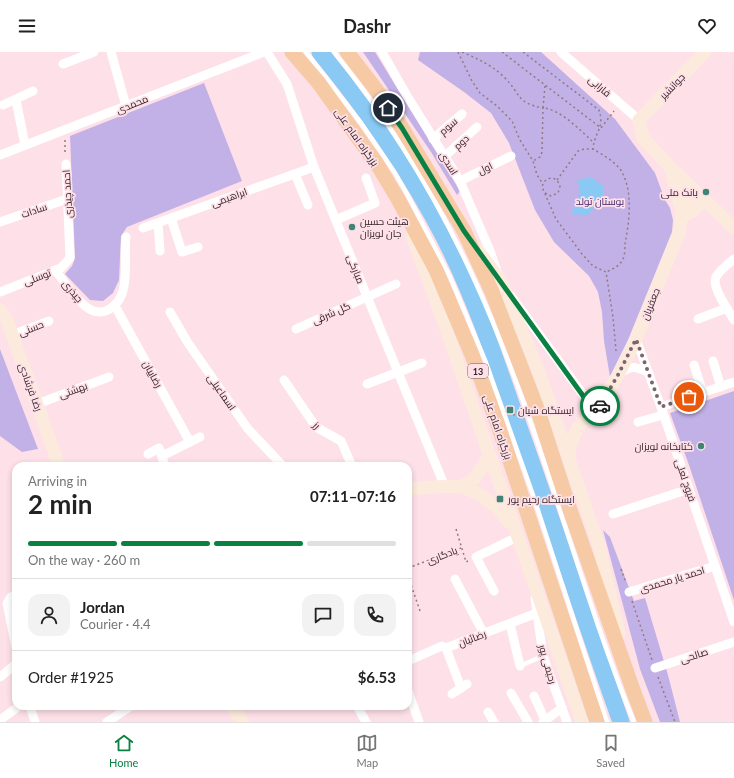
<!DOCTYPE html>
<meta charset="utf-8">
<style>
:root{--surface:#fff;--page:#f2f2f2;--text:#222;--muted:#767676;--line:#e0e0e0;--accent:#0b8043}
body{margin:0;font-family:Lato,Cairo,sans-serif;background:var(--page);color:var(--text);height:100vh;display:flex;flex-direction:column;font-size:15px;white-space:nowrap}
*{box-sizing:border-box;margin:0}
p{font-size:13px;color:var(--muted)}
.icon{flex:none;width:22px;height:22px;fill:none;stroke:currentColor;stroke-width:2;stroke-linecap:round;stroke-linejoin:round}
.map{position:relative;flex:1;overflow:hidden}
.side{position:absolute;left:12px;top:410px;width:400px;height:248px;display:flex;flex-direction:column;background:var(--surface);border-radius:12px;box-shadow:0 2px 6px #0003}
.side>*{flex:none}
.pin{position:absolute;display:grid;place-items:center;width:34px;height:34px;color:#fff;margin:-17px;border:2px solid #fff;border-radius:50%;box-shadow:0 1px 4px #0007}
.courier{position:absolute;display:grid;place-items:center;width:40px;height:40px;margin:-20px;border:3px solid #0b8043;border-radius:50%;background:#fff;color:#222;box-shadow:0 1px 5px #0007}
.summary em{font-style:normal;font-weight:700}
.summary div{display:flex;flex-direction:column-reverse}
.summary{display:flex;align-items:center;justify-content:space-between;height:68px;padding:0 16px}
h1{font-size:26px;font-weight:700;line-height:30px}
.bar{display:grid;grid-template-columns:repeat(4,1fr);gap:6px 4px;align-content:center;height:48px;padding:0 16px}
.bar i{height:5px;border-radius:3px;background:var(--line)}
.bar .on{background:var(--accent)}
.bar p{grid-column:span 4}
.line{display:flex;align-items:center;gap:10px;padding:0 16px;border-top:1px solid var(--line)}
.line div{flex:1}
.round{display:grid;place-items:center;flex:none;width:42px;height:42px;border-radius:12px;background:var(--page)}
header{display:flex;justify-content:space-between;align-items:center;height:52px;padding:0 16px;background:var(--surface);font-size:18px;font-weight:700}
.dock{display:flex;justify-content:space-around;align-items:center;height:56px;border-top:1px solid var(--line);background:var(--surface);font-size:11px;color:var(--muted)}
.dock a{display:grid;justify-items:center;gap:2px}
.dock .on{color:var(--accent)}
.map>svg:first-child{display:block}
.green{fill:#c2b1e7}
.water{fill:#89c9f4}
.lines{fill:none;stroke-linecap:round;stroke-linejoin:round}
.river{stroke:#89c9f4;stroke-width:17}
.path{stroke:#917a81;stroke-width:1.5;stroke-dasharray:2 3;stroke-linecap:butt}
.service{stroke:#fff;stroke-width:4.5}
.minor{stroke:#fff;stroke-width:9}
.secondary{stroke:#fcebdd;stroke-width:13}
.trunk{stroke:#f7caa6;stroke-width:15}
.done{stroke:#7b656c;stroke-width:4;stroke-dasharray:0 7.2}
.route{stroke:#0b8043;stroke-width:5}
.poi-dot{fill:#408476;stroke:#fee0e8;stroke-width:1.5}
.labels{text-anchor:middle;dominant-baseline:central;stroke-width:3.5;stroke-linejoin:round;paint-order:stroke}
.shield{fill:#fee0e8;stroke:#715c62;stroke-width:1}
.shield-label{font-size:9px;font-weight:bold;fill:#352329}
.street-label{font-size:10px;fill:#352329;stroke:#fee0e8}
.poi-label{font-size:10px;fill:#352329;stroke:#fee0e8;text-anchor:start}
.park-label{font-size:10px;fill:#44266e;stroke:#fee0e8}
</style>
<header><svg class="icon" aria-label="menu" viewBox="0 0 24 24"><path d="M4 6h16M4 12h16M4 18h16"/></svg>Dashr<svg class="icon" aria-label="heart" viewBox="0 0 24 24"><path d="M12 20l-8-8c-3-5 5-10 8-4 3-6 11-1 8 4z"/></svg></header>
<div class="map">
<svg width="734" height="670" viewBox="0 0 734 670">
<rect width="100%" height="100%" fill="#fee0e8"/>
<g class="green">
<polygon points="363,0 375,0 460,139 457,143 431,100"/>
<polygon points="420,0 541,0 615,67 655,121 665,148 670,156 673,168 672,180 628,288 610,325 604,289 602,260 598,240 589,224 554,190 535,158 509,91 491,61 464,40 418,8"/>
<polygon points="204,31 242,129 127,175 121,184 119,228 113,241 103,249 90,248 65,222 72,214 75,206 70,84"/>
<polygon points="0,297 38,397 22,400 0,384"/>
<polygon points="734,339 734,548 689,413 670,361"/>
<polygon points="603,478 610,485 634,549 645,546 668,623 680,670 660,670 640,617"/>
</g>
<polygon class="water" points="591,125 603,134 603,143 588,163 571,162 580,143 578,128"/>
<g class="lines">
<path class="river" d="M320,0C365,55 411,121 444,185C475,246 497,311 519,375C554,473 586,572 621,670"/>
<g class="path">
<polyline points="458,0 472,29 480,41 497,54 512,69 520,88 533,109 537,123 543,132"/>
<path d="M462,0C478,7 492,13 505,26C521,42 516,51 543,56L542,100L540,105L533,109"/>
<polyline points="502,0 601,76 614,59"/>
<path d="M523,0L599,58C605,76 594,81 593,97C603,103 618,111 623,122C633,143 629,170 625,192C625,196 625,203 623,207C620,214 613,217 606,220"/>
<path d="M545,34L543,56C560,57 580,78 593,90"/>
<polyline points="65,88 65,103"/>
<polyline points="557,128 578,99 584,97 593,97"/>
<path d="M545,141L551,144L558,141L560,134L557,128C550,124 544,127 542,135L556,167L582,202L593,214L606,220L613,265L616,299"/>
<polyline points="513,363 520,360"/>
<polyline points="456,477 466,510 468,509"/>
<polyline points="408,516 461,496"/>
<polyline points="621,517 626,531"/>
<polyline points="408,524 420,559"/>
<polyline points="632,549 652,608"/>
<polyline points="658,625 675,670"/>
</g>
<g class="service">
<polyline points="306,0 361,71 395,121 407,142 450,225 485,308 533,443 607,670"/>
<path d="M334,0C390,69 437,146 474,227C540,370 575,525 634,670"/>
<polyline points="520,614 543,604"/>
</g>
<g class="minor">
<polyline points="111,0 126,54"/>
<polyline points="267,0 287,32 314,115 445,435"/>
<polyline points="382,0 406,42 460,129 490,199 497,219"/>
<polyline points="561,0 639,68"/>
<polyline points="63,12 94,0"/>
<polyline points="16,48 25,93"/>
<polyline points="3,53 33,39"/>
<polyline points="433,87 462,62"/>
<polyline points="0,103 264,0"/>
<polyline points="445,104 477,75"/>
<polyline points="295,122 308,153"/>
<polyline points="460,129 511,104"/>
<polyline points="171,166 182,200 198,195"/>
<polyline points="336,168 375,151 366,126"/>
<polyline points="0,170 67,147"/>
<polyline points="158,171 160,199"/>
<polyline points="143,176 314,115"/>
<path d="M734,207C729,211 719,219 716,225C711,235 729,259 734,268"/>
<path d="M55,218C64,229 74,245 85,254C103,269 121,253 124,234C127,217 124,201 126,185"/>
<polyline points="0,240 61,216 70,206 66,112"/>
<polyline points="511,244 595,359"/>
<polyline points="115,254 190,390"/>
<polyline points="170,260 188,291 248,377 283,414"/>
<polyline points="698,267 727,256"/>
<polyline points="296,277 396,232"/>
<polyline points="12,283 49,269"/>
<polyline points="636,287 661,355 734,570"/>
<polyline points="713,309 721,335"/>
<polyline points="694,313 703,341"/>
<path d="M619,322C631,313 636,314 649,321"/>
<polyline points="284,328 316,375 341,389 352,414"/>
<polyline points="367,332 422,311"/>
<polyline points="37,352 109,325"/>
<polyline points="661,355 734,330"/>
<polyline points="638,370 663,363"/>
<polyline points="148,402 159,396 165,414"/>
<polyline points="162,404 200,385"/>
<polyline points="613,462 689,437"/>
<polyline points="455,527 484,582"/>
<polyline points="494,539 476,505 517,485"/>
<polyline points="629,540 715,514"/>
<polyline points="16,543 11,545 7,551 16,595"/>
<polyline points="535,546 543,604 567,670"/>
<polyline points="510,572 520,614"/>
<polyline points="446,596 461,636 467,632"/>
<polyline points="408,609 442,594 446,596 537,561"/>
<polyline points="655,616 734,590"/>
<polyline points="0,625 16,612"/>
<polyline points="408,639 419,670"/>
<polyline points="511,641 528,670"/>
<polyline points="452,642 461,636"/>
<polyline points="534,644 545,668"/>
<polyline points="30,654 35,670"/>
<polyline points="357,654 366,670"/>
<polyline points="488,660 494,670"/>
<polyline points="0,668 19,654"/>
<polyline points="107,670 131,654"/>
<polyline points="543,670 562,656"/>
</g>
<g class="secondary">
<polyline points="705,0 639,68 643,86 670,115 734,176"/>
<path d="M696,144L701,145C702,152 692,161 685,163L682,162L683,156Z"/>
<polyline points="412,184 446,277 582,670"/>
<polyline points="476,196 501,229 539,320 599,494 619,582"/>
<polyline points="0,258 7,268 59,414"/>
<polyline points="569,406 569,396 578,375 599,355 618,323 636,287 679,181 682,162 670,115"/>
<polyline points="461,435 475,426 489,404"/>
<path d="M408,437C425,436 444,433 461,435C478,438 499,455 507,469"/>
<polyline points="231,654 243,670"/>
</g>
<g class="trunk">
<polyline points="292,0 318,30 377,112 398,147 436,218 472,303 498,373 597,670"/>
<polyline points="347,0 375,36 402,76 464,179 492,240 538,359 568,452 633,638 645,670"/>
</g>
</g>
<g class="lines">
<polyline class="done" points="600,354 618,323 636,287 661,355 689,345"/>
<polyline class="route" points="388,56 402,76 464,179 594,359 600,354"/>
</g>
<g class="poi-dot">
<circle cx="706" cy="140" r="4"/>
<circle cx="352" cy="175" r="4"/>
<rect x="506" y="354" width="8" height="8" rx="2"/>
<circle cx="701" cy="394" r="4"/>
<rect x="496" y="443" width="8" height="8" rx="2"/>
</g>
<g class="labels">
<rect class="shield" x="468" y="312" width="20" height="14" rx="3"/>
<g class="shield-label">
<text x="478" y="319">13</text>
</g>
<g class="street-label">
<text transform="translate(600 34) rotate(41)">فارابی</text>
<text transform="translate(672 34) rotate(-46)">جوانشیر</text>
<text transform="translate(132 52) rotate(-22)">محمدی</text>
<text transform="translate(448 74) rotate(-41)">سوم</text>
<text transform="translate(357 85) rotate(55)">بزرگراه امام علی</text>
<text transform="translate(461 90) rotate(-43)">دوم</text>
<text transform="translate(449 111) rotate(58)">اسدی</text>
<text transform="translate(485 116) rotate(-26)">اول</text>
<text transform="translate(67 142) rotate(-93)">احمد چیذری</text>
<text transform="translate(229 145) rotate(-20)">ابراهیمی</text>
<text transform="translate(34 158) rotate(-19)">سادات</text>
<text transform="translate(356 217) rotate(68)">مبارکی</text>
<text transform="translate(37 225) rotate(-21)">توسلی</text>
<text transform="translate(73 239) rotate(50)">چیذری</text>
<text transform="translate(650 252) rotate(-68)">جعفریان</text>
<text transform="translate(331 261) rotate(-24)">گل شرقی</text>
<text transform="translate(31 276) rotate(-21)">حسنی</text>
<text transform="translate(153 322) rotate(61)">رضاییان</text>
<text transform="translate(31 335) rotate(70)">رضا فرشادی</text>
<text transform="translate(73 338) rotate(-20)">بهشتی</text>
<text transform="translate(222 340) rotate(55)">اسماعیلی</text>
<text transform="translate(317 373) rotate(46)">رز</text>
<text transform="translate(498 375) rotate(71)">بزرگراه امام علی</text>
<text transform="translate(686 428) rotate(71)">فیوج لعلی</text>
<text transform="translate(442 503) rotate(-21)">یادگاری</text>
<text transform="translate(672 527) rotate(-17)">احمد یار محمدی</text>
<text transform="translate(472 586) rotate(-21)">رضائیان</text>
<text transform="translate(694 603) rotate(-18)">صالحی</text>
<text transform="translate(548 612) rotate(74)">رحیمی پور</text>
</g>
<g class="poi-label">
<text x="698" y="140" text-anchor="end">بانک ملی</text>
<text x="360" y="169">هیئت حسین<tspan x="360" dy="12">جان لویزان</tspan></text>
<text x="518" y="358">ایستگاه شیان</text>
<text x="693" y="394" text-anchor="end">کتابخانه لویزان</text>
<text x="508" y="447">ایستگاه رحیم پور</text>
</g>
<g class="park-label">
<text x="600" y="149">بوستان تولد</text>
</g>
</g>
</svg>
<div class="pin" style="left:689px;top:345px;background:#ea580c"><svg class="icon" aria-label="bag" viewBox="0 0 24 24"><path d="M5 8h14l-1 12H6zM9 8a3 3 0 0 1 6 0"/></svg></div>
<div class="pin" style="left:388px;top:56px;background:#1f2937"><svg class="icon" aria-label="home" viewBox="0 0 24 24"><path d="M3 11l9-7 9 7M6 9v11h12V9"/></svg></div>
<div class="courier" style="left:600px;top:354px"><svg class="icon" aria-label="car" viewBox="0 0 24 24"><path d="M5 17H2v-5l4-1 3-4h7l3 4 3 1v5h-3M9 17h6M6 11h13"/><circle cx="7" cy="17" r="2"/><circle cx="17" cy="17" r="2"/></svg></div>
<section class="side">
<div class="summary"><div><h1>2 min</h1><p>Arriving in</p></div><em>07:11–07:16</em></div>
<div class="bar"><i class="on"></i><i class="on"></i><i class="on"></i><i></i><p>On the way · 260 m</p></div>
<div class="line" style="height:72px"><a class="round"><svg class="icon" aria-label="person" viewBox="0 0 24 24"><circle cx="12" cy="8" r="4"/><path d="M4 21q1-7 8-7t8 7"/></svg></a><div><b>Jordan</b><p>Courier · 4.4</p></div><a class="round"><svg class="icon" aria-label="chat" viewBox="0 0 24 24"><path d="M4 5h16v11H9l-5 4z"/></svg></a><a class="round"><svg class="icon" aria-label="phone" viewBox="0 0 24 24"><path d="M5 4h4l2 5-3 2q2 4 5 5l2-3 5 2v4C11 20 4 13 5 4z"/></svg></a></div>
<div class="line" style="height:52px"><div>Order #1925</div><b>$6.53</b></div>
</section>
</div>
<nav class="dock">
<a class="on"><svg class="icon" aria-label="home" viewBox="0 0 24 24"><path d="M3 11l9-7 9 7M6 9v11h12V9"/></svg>Home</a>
<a><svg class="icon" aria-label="map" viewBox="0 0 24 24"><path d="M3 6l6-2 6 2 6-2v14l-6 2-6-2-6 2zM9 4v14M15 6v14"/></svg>Map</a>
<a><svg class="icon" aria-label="saved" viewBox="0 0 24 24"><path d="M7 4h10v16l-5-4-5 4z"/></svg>Saved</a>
</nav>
